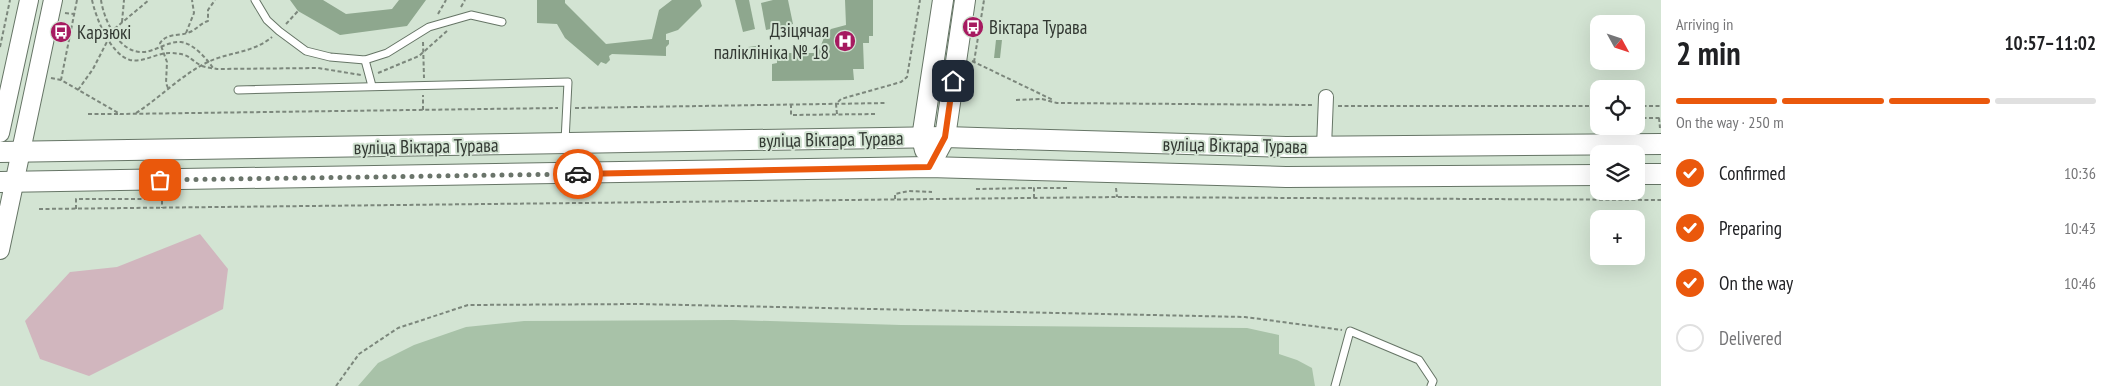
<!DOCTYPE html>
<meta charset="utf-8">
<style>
:root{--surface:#fff;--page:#f6f6f6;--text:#202124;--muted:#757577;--line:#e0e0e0;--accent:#ea580c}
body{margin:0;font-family:"PT Sans Narrow",sans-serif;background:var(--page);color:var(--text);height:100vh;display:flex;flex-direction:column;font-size:19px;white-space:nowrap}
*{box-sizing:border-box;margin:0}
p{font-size:16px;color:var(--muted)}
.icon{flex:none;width:28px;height:28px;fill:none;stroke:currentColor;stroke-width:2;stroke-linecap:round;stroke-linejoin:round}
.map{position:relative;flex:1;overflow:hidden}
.panel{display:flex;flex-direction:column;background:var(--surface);width:450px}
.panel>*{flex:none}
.needle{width:32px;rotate:130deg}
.buttons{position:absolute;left:1590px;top:15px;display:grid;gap:10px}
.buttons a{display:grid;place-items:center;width:55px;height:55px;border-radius:10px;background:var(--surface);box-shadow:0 5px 20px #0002;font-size:25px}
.pin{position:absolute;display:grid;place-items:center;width:42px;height:42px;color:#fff;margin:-21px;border-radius:10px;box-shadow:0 2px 8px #0006}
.courier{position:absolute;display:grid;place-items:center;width:50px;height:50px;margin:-25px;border:4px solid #ea580c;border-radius:50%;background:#fff;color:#222;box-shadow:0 1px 6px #0007}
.overview em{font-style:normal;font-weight:700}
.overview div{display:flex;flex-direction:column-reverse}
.overview{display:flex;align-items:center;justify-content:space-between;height:85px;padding:0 15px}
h1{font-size:32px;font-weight:700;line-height:38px}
.bar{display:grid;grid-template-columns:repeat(4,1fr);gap:8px 5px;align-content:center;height:60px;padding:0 15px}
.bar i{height:6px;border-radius:4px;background:var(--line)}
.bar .selected{background:var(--accent)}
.bar p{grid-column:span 4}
ol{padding:0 15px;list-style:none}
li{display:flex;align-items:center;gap:15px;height:55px}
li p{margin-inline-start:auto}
li .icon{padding:5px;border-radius:50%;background:var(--accent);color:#fff;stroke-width:4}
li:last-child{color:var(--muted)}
li i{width:28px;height:28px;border:2px solid var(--line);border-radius:50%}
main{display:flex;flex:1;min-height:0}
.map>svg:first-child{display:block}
.green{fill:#d1b6be}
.water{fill:#a8c2a8}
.building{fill:#8ea78e}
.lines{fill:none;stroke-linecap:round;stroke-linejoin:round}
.service-casing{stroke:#667566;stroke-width:9}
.minor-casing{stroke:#667566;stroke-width:16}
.tertiary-casing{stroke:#667566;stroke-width:20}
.secondary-casing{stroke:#667566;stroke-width:22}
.path{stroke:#7c877c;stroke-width:2;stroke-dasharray:4 2.5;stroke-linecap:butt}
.service{stroke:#fff;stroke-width:7}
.minor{stroke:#fff;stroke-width:14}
.tertiary{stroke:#fff;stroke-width:18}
.secondary{stroke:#fff;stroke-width:20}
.done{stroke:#6a746a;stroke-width:5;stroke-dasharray:0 9}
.route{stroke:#ea580c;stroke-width:6}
.labels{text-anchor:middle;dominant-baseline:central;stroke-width:4;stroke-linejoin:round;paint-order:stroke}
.poi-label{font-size:19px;fill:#323832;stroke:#d3e4d3;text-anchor:start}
.street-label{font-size:19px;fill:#323832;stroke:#d3e4d3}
</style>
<main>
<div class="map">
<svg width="1661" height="386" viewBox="0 0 1661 386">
<rect width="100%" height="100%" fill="#d3e4d3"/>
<polygon class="green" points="200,234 228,269 223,309 89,376 40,359 25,321 70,272 117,267"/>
<polygon class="water" points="733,320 901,325 1247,328 1279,335 1279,354 1297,360 1312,368 1315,386 358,386 378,363 414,345 466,327 524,321"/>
<g class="building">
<polygon points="290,0 323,0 346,14 392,9 399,0 426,0 407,26 340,35 298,11"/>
<polygon points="537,0 565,0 565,3 606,44 652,39 659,10 672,0 700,0 702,6 678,30 666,34 666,40 669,40 669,44 666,47 666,56 612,54 609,56 610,60 606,64 601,62 598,66 565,38 557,24 537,23"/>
<polygon points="735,0 749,0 755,29 743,32"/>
<polygon points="773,0 788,0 793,24 766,30 761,3"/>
<polygon points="845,0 873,0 873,36 869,36 869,43 863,43 864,69 853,69 854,80 772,81 772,64 777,63 777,53 818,53 825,35 831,29 846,25"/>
<polygon points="996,40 1002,40 1000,58 994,58"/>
<polygon points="756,46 757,52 749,54 748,47"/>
</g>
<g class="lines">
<g class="service-casing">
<g id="service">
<polyline points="255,0 267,20 279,31 306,51 330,57 365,60 387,53 429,27 471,15 502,22"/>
<polyline points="365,60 372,86"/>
<polyline points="238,90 568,82 565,141"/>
<polyline points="1335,386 1350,331 1419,360 1433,381 1431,386"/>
</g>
</g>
<g class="minor-casing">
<polyline id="minor" points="1324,147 1326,97"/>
</g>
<g class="tertiary-casing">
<g id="tertiary">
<polyline points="0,133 29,0"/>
<polyline points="0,250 53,0"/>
</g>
</g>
<g class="secondary-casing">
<g id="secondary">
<polyline points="925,150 922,138 943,0"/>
<polyline points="0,152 945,137 1286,147 1661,144"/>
<polyline points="929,167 945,137 965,0"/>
<polyline points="1636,174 1661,174"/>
<polyline points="0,182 929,167 1286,177 1599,175"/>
</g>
</g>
<g class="path">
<polyline points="77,0 61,80 120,114 558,108"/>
<path d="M92,0C96,18 110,54 130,60C144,63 158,52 171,53C192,54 188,59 202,66C207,68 213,68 217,69L318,68L361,75"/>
<path d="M101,0C104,20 119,54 144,52C156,51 168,41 181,42C194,44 206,58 213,68"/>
<polyline points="461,7 465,0"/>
<polyline points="65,13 74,14"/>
<polyline points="438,14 446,0"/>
<polyline points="122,22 124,0"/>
<polyline points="286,24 298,11"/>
<polyline points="186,33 194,13 192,0"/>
<polyline points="423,42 424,78"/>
<polyline points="0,47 10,0"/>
<polyline points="972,61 1053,100"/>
<polyline points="974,62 984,0"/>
<polyline points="378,73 419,56 447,31"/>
<polyline points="51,78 61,80"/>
<path d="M168,88L166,83L167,62L160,43C168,32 179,37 190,32C197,29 201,23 208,21V10L215,0"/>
<polyline points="78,90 93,69 113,30 149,0"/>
<polyline points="1016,100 1042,99 1057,103 1313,105"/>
<polyline points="791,104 791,115 876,114"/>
<polyline points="1338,106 1599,106"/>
<polyline points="1591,106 1599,117"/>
<polyline points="1636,106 1661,106"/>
<polyline points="575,108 887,103"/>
<polyline points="423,110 423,95"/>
<path d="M136,113C161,97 181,75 208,62C229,52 253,53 272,37"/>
<polyline points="88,114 118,114"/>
<polyline points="837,114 836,104 841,99 901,82 907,77 920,0"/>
<polyline points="1636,118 1661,118"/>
<polyline points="1659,118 1660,128"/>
<polyline points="1116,188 1117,197"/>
<polyline points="976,189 1034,188"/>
<polyline points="1034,198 1034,188 1069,188"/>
<polyline points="895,199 895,194 909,191 932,192"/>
<polyline points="39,209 1117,197 1661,200"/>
<polyline points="76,209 76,199 162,199 162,208"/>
<polyline points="336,386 359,354 398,328 468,305 639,304 1245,317 1342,330"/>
</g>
<use href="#service" class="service"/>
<use href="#minor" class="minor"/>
<use href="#tertiary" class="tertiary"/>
<use href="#secondary" class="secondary"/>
</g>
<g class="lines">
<polyline class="done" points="160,180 578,174"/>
<polyline class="route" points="578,174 929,167 945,137 953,81"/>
</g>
<defs>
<g id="bus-disc" transform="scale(1.125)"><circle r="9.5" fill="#a61a60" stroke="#d3e4d3"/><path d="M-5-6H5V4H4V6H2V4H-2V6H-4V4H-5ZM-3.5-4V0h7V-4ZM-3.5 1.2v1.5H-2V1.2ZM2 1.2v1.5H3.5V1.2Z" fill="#fff"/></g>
<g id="hospital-disc" transform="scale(1.125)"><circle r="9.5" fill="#a61a60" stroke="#d3e4d3"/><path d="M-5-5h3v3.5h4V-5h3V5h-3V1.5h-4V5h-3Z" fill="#fff"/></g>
</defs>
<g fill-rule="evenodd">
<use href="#bus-disc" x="973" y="27"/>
<use href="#bus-disc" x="61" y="32"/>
<use href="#hospital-disc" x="845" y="41"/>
</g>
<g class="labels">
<g class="poi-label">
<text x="989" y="27">Віктара Турава</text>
<text x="829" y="30" text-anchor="end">Дзіцячая<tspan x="829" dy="22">паліклініка № 18</tspan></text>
<text x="77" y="32">Карзюкі</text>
</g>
<g class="street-label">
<text transform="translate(831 139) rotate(-1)">вуліца Віктара Турава</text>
<text transform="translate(1235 145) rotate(1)">вуліца Віктара Турава</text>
<text transform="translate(426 146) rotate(-1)">вуліца Віктара Турава</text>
</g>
</g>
</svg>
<div class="buttons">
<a><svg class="needle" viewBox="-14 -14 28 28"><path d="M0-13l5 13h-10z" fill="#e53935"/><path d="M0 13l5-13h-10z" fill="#757577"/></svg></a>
<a><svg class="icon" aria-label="locate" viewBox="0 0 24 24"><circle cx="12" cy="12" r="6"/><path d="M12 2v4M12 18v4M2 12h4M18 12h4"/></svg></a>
<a><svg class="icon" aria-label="layers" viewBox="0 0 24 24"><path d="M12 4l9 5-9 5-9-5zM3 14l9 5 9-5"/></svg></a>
<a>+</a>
</div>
<div class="pin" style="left:160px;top:180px;background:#ea580c"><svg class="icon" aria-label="bag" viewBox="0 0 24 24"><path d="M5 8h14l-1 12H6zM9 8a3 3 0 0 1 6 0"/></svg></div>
<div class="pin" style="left:953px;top:81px;background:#1f2937"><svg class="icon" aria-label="home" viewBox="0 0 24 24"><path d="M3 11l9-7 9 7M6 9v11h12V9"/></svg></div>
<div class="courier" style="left:578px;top:174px"><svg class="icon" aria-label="car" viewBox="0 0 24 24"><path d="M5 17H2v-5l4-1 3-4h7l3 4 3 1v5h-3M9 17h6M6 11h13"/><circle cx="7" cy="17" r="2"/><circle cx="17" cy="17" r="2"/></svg></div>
</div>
<section class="panel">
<div class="overview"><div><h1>2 min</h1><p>Arriving in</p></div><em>10:57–11:02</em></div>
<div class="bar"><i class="selected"></i><i class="selected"></i><i class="selected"></i><i></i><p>On the way · 250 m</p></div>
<ol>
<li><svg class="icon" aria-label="check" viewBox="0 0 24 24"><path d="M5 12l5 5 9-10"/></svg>Confirmed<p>10:36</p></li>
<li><svg class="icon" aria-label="check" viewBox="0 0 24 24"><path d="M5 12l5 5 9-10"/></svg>Preparing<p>10:43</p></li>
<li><svg class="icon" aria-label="check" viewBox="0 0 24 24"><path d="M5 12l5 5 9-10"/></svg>On the way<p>10:46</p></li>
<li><i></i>Delivered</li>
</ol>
</section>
</main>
